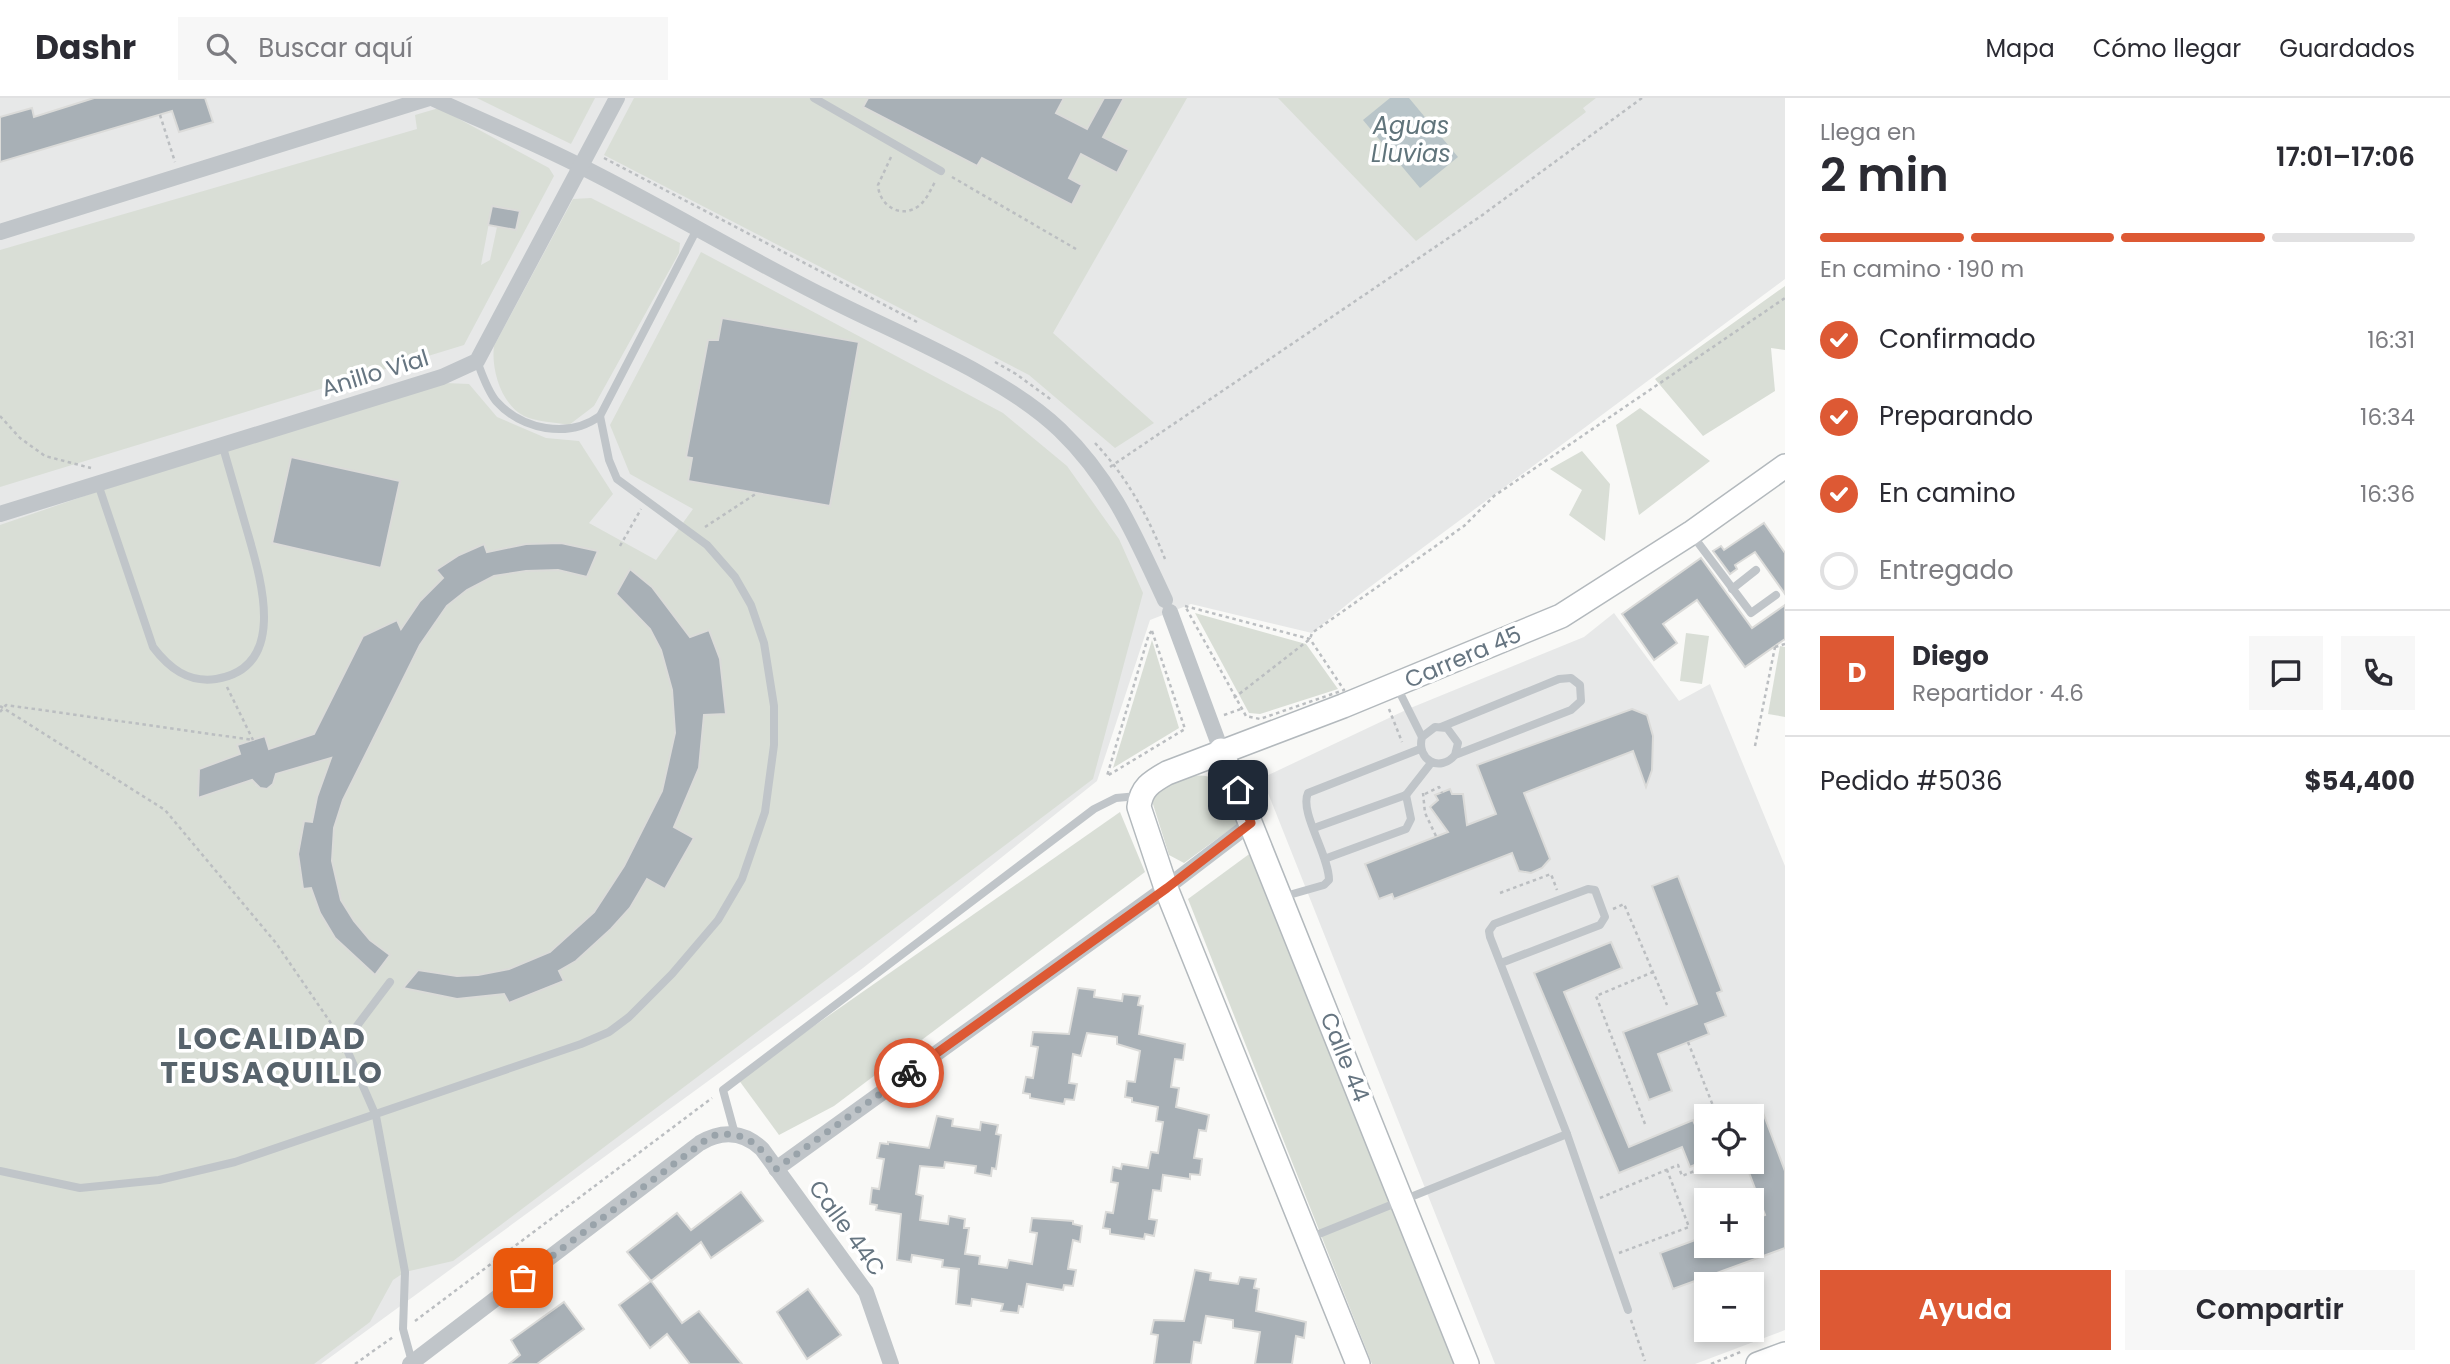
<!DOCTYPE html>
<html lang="es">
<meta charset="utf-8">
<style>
:root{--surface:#fff;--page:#f7f7f7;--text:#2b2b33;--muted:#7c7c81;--line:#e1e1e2;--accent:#dd5934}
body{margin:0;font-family:Poppins,sans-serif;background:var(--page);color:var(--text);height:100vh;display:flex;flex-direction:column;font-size:26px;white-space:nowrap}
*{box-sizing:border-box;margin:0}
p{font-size:23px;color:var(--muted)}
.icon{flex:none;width:38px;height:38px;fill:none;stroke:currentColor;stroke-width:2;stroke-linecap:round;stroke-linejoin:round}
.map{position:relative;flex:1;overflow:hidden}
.drawer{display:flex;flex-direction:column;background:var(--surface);width:665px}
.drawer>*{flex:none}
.fabs{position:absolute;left:1694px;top:1006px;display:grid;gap:14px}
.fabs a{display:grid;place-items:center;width:70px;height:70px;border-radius:0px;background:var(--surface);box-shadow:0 4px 10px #0003;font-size:35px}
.pin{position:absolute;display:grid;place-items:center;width:60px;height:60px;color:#fff;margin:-30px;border-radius:14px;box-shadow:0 4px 10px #0006}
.courier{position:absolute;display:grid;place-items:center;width:70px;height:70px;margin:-35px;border:5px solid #dd5934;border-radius:50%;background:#fff;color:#222;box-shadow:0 2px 9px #0007}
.summary em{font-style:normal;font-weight:600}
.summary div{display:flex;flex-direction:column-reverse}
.summary{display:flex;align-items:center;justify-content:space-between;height:119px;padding:0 35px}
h1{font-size:46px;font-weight:600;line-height:52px}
.bar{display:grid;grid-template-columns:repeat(4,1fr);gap:10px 7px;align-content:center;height:84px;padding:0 35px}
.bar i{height:9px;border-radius:5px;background:var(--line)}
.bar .active{background:var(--accent)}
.bar p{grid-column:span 4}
.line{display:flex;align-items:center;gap:18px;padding:0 35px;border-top:2px solid var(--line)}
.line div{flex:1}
.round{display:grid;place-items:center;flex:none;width:74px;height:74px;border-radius:0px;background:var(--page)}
ol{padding:0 35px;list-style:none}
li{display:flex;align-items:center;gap:21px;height:77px}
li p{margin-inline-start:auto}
li .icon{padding:7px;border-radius:50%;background:var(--accent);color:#fff;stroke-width:4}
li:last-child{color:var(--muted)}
li i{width:38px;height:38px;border:4px solid var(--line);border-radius:50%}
.primary-button{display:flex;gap:14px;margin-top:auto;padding:14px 35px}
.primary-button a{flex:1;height:80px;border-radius:0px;background:var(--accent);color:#fff;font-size:28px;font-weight:600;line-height:80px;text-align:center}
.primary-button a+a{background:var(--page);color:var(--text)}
header{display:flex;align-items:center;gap:42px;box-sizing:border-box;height:98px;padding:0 35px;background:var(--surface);border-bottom:2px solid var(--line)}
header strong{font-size:33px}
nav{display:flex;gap:38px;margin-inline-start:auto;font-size:24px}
.search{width:490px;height:63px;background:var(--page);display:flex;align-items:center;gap:18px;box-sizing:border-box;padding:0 24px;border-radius:0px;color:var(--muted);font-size:26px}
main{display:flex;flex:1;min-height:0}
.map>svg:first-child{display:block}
.built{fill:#e7e8e8;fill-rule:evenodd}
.green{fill:#d9ded6;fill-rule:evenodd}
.water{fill:#b9c5c9}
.building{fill:#a8b0b6;stroke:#dbdbd9;stroke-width:2}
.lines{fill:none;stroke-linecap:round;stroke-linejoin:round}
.secondary-casing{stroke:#b3b9bd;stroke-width:26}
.path{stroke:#bbbec1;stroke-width:2.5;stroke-dasharray:3.5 3.5;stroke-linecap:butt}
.lane{stroke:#c0c5c9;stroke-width:8}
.street{stroke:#c0c5c9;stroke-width:16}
.secondary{stroke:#fff;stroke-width:23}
.done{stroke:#99a3aa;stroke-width:7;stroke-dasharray:0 12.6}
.route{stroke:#dd5934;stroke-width:9}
.labels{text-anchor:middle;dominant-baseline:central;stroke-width:7;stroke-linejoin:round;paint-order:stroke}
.street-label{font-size:23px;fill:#667581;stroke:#fff}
.water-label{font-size:24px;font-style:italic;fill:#60747b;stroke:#fff}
.district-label{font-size:30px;font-weight:bold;letter-spacing:2px;fill:#57636c;stroke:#fff}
</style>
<header>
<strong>Dashr</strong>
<div class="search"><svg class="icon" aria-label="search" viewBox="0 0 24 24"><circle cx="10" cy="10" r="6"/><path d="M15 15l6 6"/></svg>Buscar aquí</div>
<nav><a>Mapa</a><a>Cómo llegar</a><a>Guardados</a></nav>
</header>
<main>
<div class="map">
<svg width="1785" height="1266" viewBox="0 0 1785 1266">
<rect width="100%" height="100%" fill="#f9f9f7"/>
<g class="built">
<polygon points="0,0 1785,0 1785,181 1355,500 1312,535 1191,506 1150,522 1097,683 863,870 321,1266 0,1266"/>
<path d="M1614,515L1679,603L1710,586L1785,768V1232L1695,1266H1495L1262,680L1408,611L1584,539ZM1706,1018H1752V1064H1706ZM1706,1102H1752V1148H1706ZM1706,1186H1752V1232H1706Z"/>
</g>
<g class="green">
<polygon points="477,0 595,0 571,46"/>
<polygon points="634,0 1187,0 1053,235 1154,325 1115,350 1029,277 604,57"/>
<polygon points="1278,0 1596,0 1583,10 1586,14 1416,143"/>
<path d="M439,10L549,70L554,78L464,247L0,389V152L417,31L415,17ZM492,109L520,114L517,132L497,129L490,162L481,167Z"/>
<path d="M591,100L680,145L679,155L594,308L569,327C556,324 536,324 524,318C501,306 491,271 494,248L573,101Z"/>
<path d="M701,154L1003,315L1067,368L1119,441L1143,495L1093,681L453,1163L405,1174L393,1182L370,1224L314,1266H0V427L96,394L445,285L469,286L497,319L546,340L579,343L613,396L589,425L656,462L693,411L630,376L610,327ZM722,220L859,244L830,408L689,383L692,360L686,358L708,242H718ZM291,359L344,371L325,457L272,445ZM350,372L400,384L381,469ZM314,636L333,659L274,677L273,686L267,691L256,688L253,682L198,700L199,671L240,656L237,647L264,638L269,651Z"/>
<polygon points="1785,188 1785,252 1771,250 1775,293 1703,338 1655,281"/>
<polygon points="1640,310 1710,363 1639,417 1616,327"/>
<polygon points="1582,353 1610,386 1605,443 1569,417 1582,392 1550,371"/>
<polygon points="1195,515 1306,546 1338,591 1260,616 1249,615"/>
<polygon points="1686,535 1709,538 1702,586 1680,583"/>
<polygon points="1152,542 1179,630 1113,670"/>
<polygon points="1780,548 1785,549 1785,619 1768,616"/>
<path d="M1193,678C1224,674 1231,699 1243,722L1184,765L1169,757L1152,703L1160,691Z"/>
<polygon points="1120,714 1145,774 834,1008 779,1037 738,981"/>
<polygon points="1252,754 1458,1266 1372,1266 1188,801"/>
</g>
<polygon class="water" points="1390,0 1409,0 1458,59 1420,90 1363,22"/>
<g class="building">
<polygon points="94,0 205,0 213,24 179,34 172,13 0,64 0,19 32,10 34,19"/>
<polygon points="868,0 1064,0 1056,15 1087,31 1104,0 1124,0 1103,39 1129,52 1117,75 1081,56 1069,80 1082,87 1072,107 982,60 977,68 863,9"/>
<polygon points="492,108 520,113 516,132 488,127"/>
<polygon points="722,220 859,244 830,408 688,383 692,360 686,359 708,242 718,242"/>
<polygon points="291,359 400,383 381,470 272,445"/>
<polygon points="1764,425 1785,455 1785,496 1755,454 1735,467 1737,471 1730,476 1713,453 1721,448 1724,452"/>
<polygon points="561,445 598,453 587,479 558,472 526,473 494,478 467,492 447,508 420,547 343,702 334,730 332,763 341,802 354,823 370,842 390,857 375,877 335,840 320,815 311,790 303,791 298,756 304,723 312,724 317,699 331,660 276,676 273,686 267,691 260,690 252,682 198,700 199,671 240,656 237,647 265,638 269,651 314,636 363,538 397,522 401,531 420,503 443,480 436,472 459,457 484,446 487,454 526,446"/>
<polygon points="1701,460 1752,530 1785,507 1785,541 1745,569 1697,502 1663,526 1677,545 1654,562 1622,516"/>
<polygon points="630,471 652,489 690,539 709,532 720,561 726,616 704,617 699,670 674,729 694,740 665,791 647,781 630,810 611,831 576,863 559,873 564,883 509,905 504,896 457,901 403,890 418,872 457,878 478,877 509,871 550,854 594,814 624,768 662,693 675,635 672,592 661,552 650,531 616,496"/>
<polygon points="1632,611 1647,617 1653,638 1652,672 1646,689 1633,653 1524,695 1550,761 1542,770 1531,775 1519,773 1512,755 1394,801 1392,796 1379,801 1365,766 1448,734 1430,709 1438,702 1435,697 1450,691 1452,696 1463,696 1467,727 1496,716 1477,667"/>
<polygon points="1678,778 1722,893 1717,895 1726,918 1705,926 1709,936 1658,956 1672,993 1649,1002 1623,934 1697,906 1652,788"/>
<polygon points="1611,844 1622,870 1564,894 1629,1049 1693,1022 1706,1053 1706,1062 1690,1069 1682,1049 1619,1075 1534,875"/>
<polygon points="1078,890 1095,892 1094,899 1122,903 1123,896 1140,898 1138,907 1143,908 1139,936 1185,946 1183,962 1175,961 1171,989 1179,990 1176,1009 1209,1017 1206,1033 1199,1032 1194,1060 1202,1061 1200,1077 1190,1076 1190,1081 1163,1077 1161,1093 1153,1092 1149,1121 1157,1122 1154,1138 1145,1136 1144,1141 1110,1136 1110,1131 1103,1130 1106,1114 1113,1115 1118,1085 1111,1084 1113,1069 1121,1071 1122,1066 1148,1070 1151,1054 1158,1055 1163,1024 1156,1023 1158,1009 1132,1004 1132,1000 1125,999 1127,983 1135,984 1140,953 1117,946 1117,939 1087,935 1081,958 1073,956 1069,985 1077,986 1074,1002 1065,1001 1064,1006 1030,1000 1030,996 1023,995 1026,979 1033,980 1038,949 1031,948 1033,934 1069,936"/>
<polygon points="1762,1012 1785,1073 1785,1150 1673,1191 1660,1155 1706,1138 1706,1148 1752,1148 1752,1122 1765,1117 1745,1064 1752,1064 1752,1015"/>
<polygon points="937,1018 953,1021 952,1028 980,1032 981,1024 998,1027 996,1036 1001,1037 996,1071 992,1070 991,1078 975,1075 976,1068 945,1064 944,1070 920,1068 916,1096 923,1098 920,1122 948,1126 949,1118 965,1121 964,1130 969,1130 965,1156 980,1158 979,1166 1007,1170 1009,1162 1032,1166 1037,1135 1030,1134 1032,1120 1073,1123 1073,1126 1082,1128 1080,1144 1073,1142 1068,1171 1076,1172 1073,1188 1064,1187 1063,1192 1027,1186 1023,1209 1019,1208 1018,1215 1001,1213 1003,1206 972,1201 971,1208 956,1206 959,1171 942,1169 943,1162 912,1157 911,1164 897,1162 901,1116 876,1112 877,1107 870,1106 872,1090 879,1091 884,1061 877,1060 880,1045 888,1046 888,1044 929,1050"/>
<polygon points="741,1094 763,1123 711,1160 701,1144 651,1183 627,1154 677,1115 691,1132"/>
<polygon points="1195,1172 1211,1175 1210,1182 1238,1186 1240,1179 1256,1181 1254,1190 1259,1191 1256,1213 1306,1224 1304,1240 1296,1238 1292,1266 1255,1266 1260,1234 1233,1230 1233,1222 1206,1218 1201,1245 1194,1244 1191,1266 1154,1266 1158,1237 1151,1236 1154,1222 1184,1223"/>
<polygon points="651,1183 682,1225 699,1213 742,1266 690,1266 667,1236 650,1250 619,1207"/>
<polygon points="808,1191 841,1237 807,1261 777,1214"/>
<polygon points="564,1204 584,1231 537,1266 509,1266 520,1257 511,1242"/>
</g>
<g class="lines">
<g class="secondary-casing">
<g id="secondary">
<polyline points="1221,652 1467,1266"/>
<path d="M1358,1266L1166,790L1139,709C1141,690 1151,684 1167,675L1343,608L1561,518L1691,435L1785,368"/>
<polyline points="1758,1266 1785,1256"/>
</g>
</g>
<g class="path">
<polyline points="160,17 175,64"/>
<path d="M891,59L878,87C879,108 902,122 920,107C927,101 931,91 936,82"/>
<polyline points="604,60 917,224"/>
<polyline points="952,79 1076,151"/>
<polyline points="995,264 1016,276 1053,303"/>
<polyline points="0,318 20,340 45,358 91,370"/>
<path d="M1095,345C1127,379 1148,418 1165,461"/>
<polyline points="1110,369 1481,118 1642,0"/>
<polyline points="705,429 757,395"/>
<polyline points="620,448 641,411"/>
<polygon points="1185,508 1310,541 1344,592 1260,621 1246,618"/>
<polygon points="1152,533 1185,631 1107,678 1149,536"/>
<polyline points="1775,549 1785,546"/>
<polyline points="227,589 253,642"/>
<polyline points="1234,600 1310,541 1312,535 1464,428 1494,398 1785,200"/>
<polyline points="0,608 165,712 276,845 337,934"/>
<polyline points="1389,611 1402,644"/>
<polyline points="0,614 6,607 253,642"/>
<polyline points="1224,617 1241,611"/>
<polyline points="1755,648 1775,549"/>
<polyline points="1253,662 1254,679"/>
<polyline points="1423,695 1425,715 1436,738"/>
<polyline points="1425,696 1439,689 1442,695"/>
<polyline points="1500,795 1551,776 1557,792"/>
<polyline points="1613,811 1624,806 1667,907"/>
<polyline points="1688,944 1717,1018"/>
<polyline points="1645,1026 1596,898 1653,874"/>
<polyline points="1600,1100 1678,1067 1682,1078 1717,1064"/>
<polyline points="1619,1155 1689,1129 1667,1072"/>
<polyline points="1631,1222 1645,1263"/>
<polyline points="415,1223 712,1000"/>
<polyline points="355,1266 393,1239"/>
<polyline points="1711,1266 1743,1253"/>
</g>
<g class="lane">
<polyline points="814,0 941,73"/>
<path d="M477,263C482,276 487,292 496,303C522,332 568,341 600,318"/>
<path d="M97,383L153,549C169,570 188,585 216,581C291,569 259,475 246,429C238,401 230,373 222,346"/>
<polyline points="1693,438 1751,515 1776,497"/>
<polyline points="1732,491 1756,472"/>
<polyline points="1397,589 1422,639"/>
<path d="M1441,629L1559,581L1571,580L1580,587L1581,603L1571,612L1455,657C1440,675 1416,662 1422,639L1435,629L1447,630L1458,645L1455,657"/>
<polyline points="1314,730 1406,697 1431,665"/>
<polyline points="1327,760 1406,731 1411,721 1406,697"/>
<path d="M1282,799L1324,787L1329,782C1329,757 1299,714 1308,695L1420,651"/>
<polyline points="1501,865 1600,827 1605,819 1595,792 1588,791 1494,826 1489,833 1490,839 1567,1036 1628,1212"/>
<polyline points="390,884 344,945 376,1018 405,1174 403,1231 412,1264"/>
<polyline points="735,1036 723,992 1094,711 1116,700 1138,698"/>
<polyline points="0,1073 80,1090 159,1082 235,1064 581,946 609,934 629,919 672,876 718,822 742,781 765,714 774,647 774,608 764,545 751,507 735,479 707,447 617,381 609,362 600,318 697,131"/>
<polyline points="1309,1140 1567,1036"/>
</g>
<g class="street">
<path d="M432,0C482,23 533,44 582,69C664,110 743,158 825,199C897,236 1003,277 1060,332C1112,382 1135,438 1165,502"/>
<polyline points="0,134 429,0"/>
<polyline points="0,416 442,279 477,263 617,0"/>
<polyline points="1170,514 1221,652"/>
<polyline points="776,1071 1166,790 1251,725"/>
<path d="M410,1266L700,1045C722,1032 743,1033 762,1051L866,1194L891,1266"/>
</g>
<use href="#secondary" class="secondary"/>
</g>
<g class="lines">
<path class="done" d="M523,1180L711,1038C744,1031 759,1046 776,1071L909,975"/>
<polyline class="route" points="909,975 1167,790 1251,725 1238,692"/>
</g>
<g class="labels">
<g class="street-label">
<text transform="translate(375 275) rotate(-17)">Anillo Vial</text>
<text transform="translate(1463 559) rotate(-23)">Carrera 45</text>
<text transform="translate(1345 959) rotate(68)">Calle 44</text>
<text transform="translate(847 1130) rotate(54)">Calle 44C</text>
</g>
<g class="water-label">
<text x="1411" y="27">Aguas<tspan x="1411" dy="28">Lluvias</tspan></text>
</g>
<g class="district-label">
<text x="272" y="940">LOCALIDAD<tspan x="272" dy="34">TEUSAQUILLO</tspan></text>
</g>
</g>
</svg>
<div class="fabs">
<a><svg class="icon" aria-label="locate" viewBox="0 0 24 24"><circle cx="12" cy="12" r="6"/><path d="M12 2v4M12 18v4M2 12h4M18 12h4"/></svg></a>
<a>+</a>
<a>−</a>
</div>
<div class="pin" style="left:523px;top:1180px;background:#ea580c"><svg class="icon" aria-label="bag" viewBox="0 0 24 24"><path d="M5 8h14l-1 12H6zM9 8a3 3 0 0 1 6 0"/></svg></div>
<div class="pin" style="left:1238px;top:692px;background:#1f2937"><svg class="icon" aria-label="home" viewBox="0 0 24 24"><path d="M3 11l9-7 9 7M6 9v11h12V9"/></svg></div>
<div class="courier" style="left:909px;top:975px"><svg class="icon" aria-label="bike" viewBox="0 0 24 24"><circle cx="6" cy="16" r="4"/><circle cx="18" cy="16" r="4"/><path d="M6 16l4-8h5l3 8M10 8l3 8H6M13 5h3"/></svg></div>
</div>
<section class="drawer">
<div class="summary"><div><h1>2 min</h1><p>Llega en</p></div><em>17:01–17:06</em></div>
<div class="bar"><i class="active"></i><i class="active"></i><i class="active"></i><i></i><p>En camino · 190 m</p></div>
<ol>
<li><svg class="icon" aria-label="check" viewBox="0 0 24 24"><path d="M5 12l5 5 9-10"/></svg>Confirmado<p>16:31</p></li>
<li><svg class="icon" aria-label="check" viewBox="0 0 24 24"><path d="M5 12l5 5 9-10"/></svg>Preparando<p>16:34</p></li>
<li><svg class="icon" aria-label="check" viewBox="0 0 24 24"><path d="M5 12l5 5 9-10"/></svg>En camino<p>16:36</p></li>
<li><i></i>Entregado</li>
</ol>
<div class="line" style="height:126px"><b class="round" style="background:var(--accent);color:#fff">D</b><div><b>Diego</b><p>Repartidor · 4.6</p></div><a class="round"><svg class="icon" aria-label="chat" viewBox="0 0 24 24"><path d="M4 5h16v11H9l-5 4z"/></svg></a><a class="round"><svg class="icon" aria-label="phone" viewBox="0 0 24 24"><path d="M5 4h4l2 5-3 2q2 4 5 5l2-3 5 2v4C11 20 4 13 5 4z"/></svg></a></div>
<div class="line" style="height:91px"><div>Pedido #5036</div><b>$54,400</b></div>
<div class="primary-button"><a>Ayuda</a><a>Compartir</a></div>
</section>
</main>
